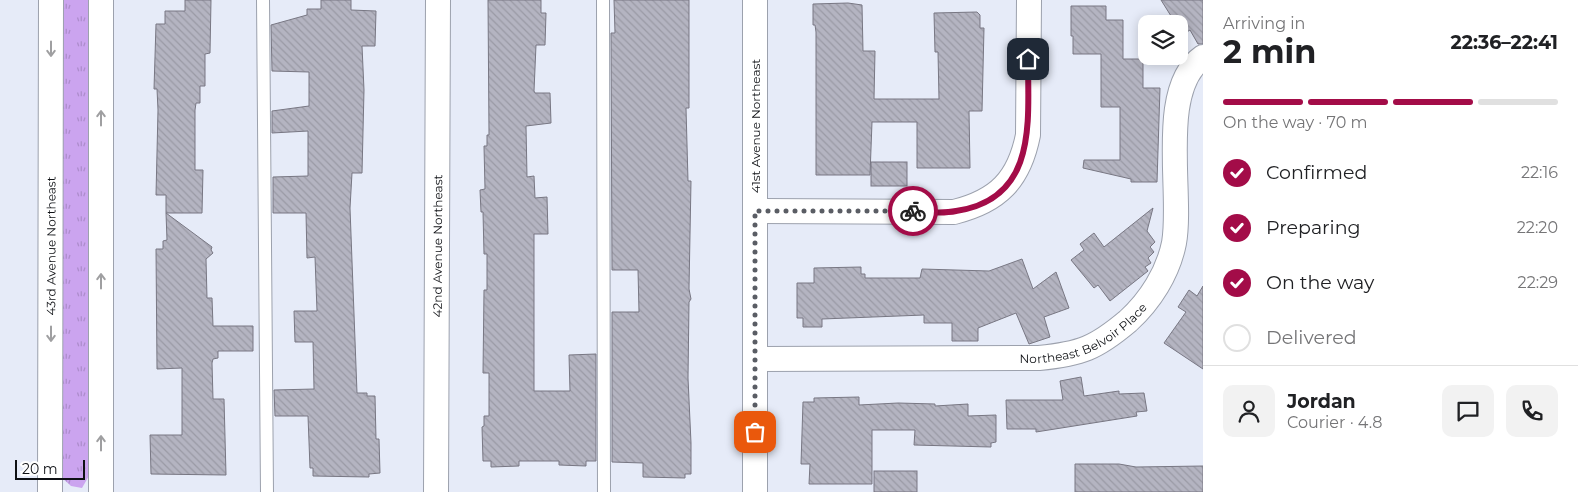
<!DOCTYPE html>
<meta charset="utf-8">
<style>
:root{--surface:#fff;--page:#f2f2f2;--text:#202124;--muted:#757577;--line:#e0e0e0;--accent:#a30c48}
body{margin:0;font-family:Montserrat,sans-serif;background:var(--page);color:var(--text);height:100vh;display:flex;flex-direction:column;font-size:19px;white-space:nowrap}
*{box-sizing:border-box;margin:0}
p{font-size:16px;color:var(--muted)}
.icon{flex:none;width:28px;height:28px;fill:none;stroke:currentColor;stroke-width:2;stroke-linecap:round;stroke-linejoin:round}
.map{position:relative;flex:1;overflow:hidden}
.drawer{display:flex;flex-direction:column;background:var(--surface);width:375px}
.drawer>*{flex:none}
.controls{position:absolute;left:1138px;top:15px;display:grid;gap:10px}
.controls a{display:grid;place-items:center;width:50px;height:50px;border-radius:10px;background:var(--surface);box-shadow:0 2px 12px #0003;font-size:25px}
.scale{position:absolute;left:15px;bottom:12px;width:70px;box-sizing:border-box;padding-left:5px;border:2px solid #0e1014;border-top:0;font-size:14px;line-height:18px;white-space:nowrap;color:#0e1014;-webkit-text-stroke:4px #fff;paint-order:stroke}
.pin{position:absolute;display:grid;place-items:center;width:42px;height:42px;color:#fff;margin:-21px;border-radius:10px;box-shadow:0 2px 8px #0006}
.courier{position:absolute;display:grid;place-items:center;width:50px;height:50px;margin:-25px;border:4px solid #a30c48;border-radius:50%;background:#fff;color:#222;box-shadow:0 1px 6px #0007}
.head em{font-style:normal;font-weight:700}
.head div{display:flex;flex-direction:column-reverse}
.head{display:flex;align-items:center;justify-content:space-between;height:85px;padding:0 20px}
h1{font-size:32px;font-weight:700;line-height:38px}
.bar{display:grid;grid-template-columns:repeat(4,1fr);gap:8px 5px;align-content:center;height:60px;padding:0 20px}
.bar i{height:6px;border-radius:4px;background:var(--line)}
.bar .selected{background:var(--accent)}
.bar p{grid-column:span 4}
.line{display:flex;align-items:center;gap:12px;padding:0 20px;border-top:1px solid var(--line)}
.line div{flex:1}
.round{display:grid;place-items:center;flex:none;width:52px;height:52px;border-radius:10px;background:var(--page)}
ol{padding:0 20px;list-style:none}
li{display:flex;align-items:center;gap:15px;height:55px}
li p{margin-inline-start:auto}
li .icon{padding:5px;border-radius:50%;background:var(--accent);color:#fff;stroke-width:4}
li:last-child{color:var(--muted)}
li i{width:28px;height:28px;border:2px solid var(--line);border-radius:50%}
main{display:flex;flex:1;min-height:0}
.map>svg:first-child{display:block}
.grass{fill:url(#grass-tufts)}
.building{fill:url(#building-back-hatch);stroke:#787783}
.lines{fill:none;stroke-linecap:round;stroke-linejoin:round}
.service-casing{stroke:#9ca1ad;stroke-width:14}
.minor-casing{stroke:#9ca1ad;stroke-width:26}
.service{stroke:#fff;stroke-width:12}
.minor{stroke:#fff;stroke-width:24}
.oneway{stroke:#9f9fa1}
.done{stroke:#5a5d64;stroke-width:5;stroke-dasharray:0 9}
.route{stroke:#a30c48;stroke-width:6}
.labels{text-anchor:middle;dominant-baseline:central;stroke-width:4.5;stroke-linejoin:round;paint-order:stroke}
.street-label{font-size:12px;fill:#0e1014;stroke:#fff}
</style>
<main>
<div class="map">
<svg width="1203" height="492" viewBox="0 0 1203 492">
<defs>
<pattern id="grass-tufts" width="24" height="20" patternUnits="userSpaceOnUse" patternTransform="scale(1.25)"><rect width="24" height="20" fill="#cba4ef"/><path d="M3 7l-1-3M5 7V3M7 7l1-3M15 17l-1-3M17 17v-4M19 17l1-3" fill="none" stroke="#ad8ccc"/></pattern>
<pattern id="building-back-hatch" width="6" height="6" patternUnits="userSpaceOnUse" patternTransform="scale(1.25)"><rect width="6" height="6" fill="#b4b4c1"/><path d="M-1 5l2 2M0 0l6 6M5-1l2 2" fill="none" stroke="#9a9aa5"/></pattern>
</defs>
<rect width="100%" height="100%" fill="#e6ebf8"/>
<polygon class="grass" points="63,0 90,0 90,474 82,488 71,486 60,476"/>
<g class="building">
<polygon points="185,0 211,0 210,53 205,54 205,86 200,86 200,103 196,103 195,110 195,170 203,170 202,213 166,213 166,195 156,195 158,110 157,89 154,89 156,24 165,24 165,11 185,11"/>
<polygon points="321,0 351,0 351,10 376,11 375,46 362,46 364,90 362,173 352,173 350,208 357,393 367,393 367,396 375,396 376,439 379,439 380,473 369,474 369,477 313,476 313,468 310,468 308,416 275,416 274,390 314,389 313,342 295,342 294,311 317,311 315,257 307,258 306,213 273,213 273,177 308,176 308,131 272,133 272,111 309,106 309,72 272,71 271,25 307,15 307,9 321,9"/>
<polygon points="488,0 541,0 541,13 546,13 545,45 536,45 534,91 535,93 550,93 551,123 526,126 527,177 534,176 535,198 547,197 548,234 534,234 534,391 570,391 569,355 596,354 596,461 586,461 586,466 559,465 559,461 519,461 519,466 491,467 491,461 483,461 482,427 484,426 484,416 489,416 489,373 483,373 484,290 487,290 487,254 484,254 483,212 481,212 480,190 485,189 484,146 487,146 487,135 489,135"/>
<polygon points="614,0 689,0 689,108 686,108 688,181 691,181 689,289 691,299 689,302 688,378 691,443 691,474 685,474 685,478 643,477 643,463 612,462 612,312 639,312 638,270 612,270 611,33 615,33"/>
<polygon points="1161,0 1203,0 1203,44 1198,44 1190,30 1182,35 1179,24 1176,24"/>
<polygon points="848,3 862,5 863,51 875,51 874,99 939,99 938,52 935,52 934,13 977,12 980,15 980,28 984,28 982,111 969,111 970,168 917,168 917,122 872,122 870,175 816,175 816,32 815,25 813,25 813,4"/>
<polygon points="1071,6 1106,6 1106,20 1123,20 1123,59 1143,59 1143,88 1160,88 1157,182 1131,182 1131,179 1083,168 1084,160 1120,160 1120,107 1101,107 1101,54 1073,54 1073,36 1071,36"/>
<rect x="871" y="162" width="36" height="24"/>
<polygon points="1153,208 1147,231 1155,242 1150,247 1154,252 1148,258 1151,263 1145,267 1148,271 1110,301 1098,285 1094,288 1071,260 1084,250 1080,244 1094,233 1104,247"/>
<polygon points="166,213 212,247 211,250 213,253 206,259 207,298 212,298 213,326 253,326 253,351 218,351 218,358 213,359 212,363 213,399 224,399 226,475 151,474 150,435 182,435 182,368 157,369 156,249 163,249 163,241 167,240"/>
<polygon points="1022,259 1033,289 1056,272 1069,308 1044,317 1050,337 1029,344 1016,313 978,328 978,341 952,341 952,323 924,323 924,315 822,319 822,327 803,327 803,318 797,318 797,283 814,283 814,268 861,267 861,274 865,274 865,278 920,278 922,269 989,271"/>
<polygon points="1203,286 1203,369 1164,343 1186,312 1178,307 1189,290 1197,296"/>
<polygon points="1081,377 1084,396 1119,391 1119,394 1144,393 1147,411 1136,412 1137,416 1036,432 1036,429 1007,429 1006,400 1063,400 1060,381"/>
<polygon points="859,397 859,405 898,403 935,404 935,406 968,404 968,416 996,415 996,442 991,443 991,447 914,445 915,430 872,430 872,484 809,484 810,464 801,464 803,402 814,402 814,398"/>
<polygon points="1075,464 1119,464 1136,467 1203,466 1203,492 1075,492"/>
<rect x="874" y="471" width="43" height="21"/>
</g>
<g class="lines">
<g class="service-casing">
<g id="service">
<polyline points="263,0 267,492"/>
<polyline points="603,0 604,492"/>
</g>
</g>
<g class="minor-casing">
<g id="minor">
<path d="M755,211L954,212C998,201 1019,180 1028,135L1029,0"/>
<path id="s1" d="M756,359L1039,358C1081,354 1096,348 1128,321C1150,301 1168,273 1174,243C1183,193 1157,89 1203,57"/>
<path id="s2" d="M50,492L51,0"/>
<polyline points="101,492 101,0"/>
<path id="s3" d="M436,492L438,0"/>
<polyline points="755,492 755,0"/>
</g>
</g>
<use href="#service" class="service"/>
<use href="#minor" class="minor"/>
</g>
<defs><path id="oneway-shaft" d="M-6 0H5M1.5-3L5.5 0L1.5 3" fill="none" stroke-width="1.6" stroke-linecap="round" stroke-linejoin="round" transform="scale(1.25)"/></defs>
<g class="oneway">
<use href="#oneway-shaft" transform="translate(51 49) rotate(90)"/>
<use href="#oneway-shaft" transform="translate(101 118) rotate(-90)"/>
<use href="#oneway-shaft" transform="translate(101 281) rotate(-90)"/>
<use href="#oneway-shaft" transform="translate(51 334) rotate(90)"/>
<use href="#oneway-shaft" transform="translate(101 443) rotate(-90)"/>
</g>
<g class="lines">
<polyline class="done" points="755,432 755,211 913,211"/>
<path class="route" d="M913,211C927,212 942,214 956,211C1038,199 1028,121 1028,59"/>
</g>
<g class="labels">
<g class="street-label">
<text transform="translate(755 126) rotate(-90)">41st Avenue Northeast</text>
<text stroke="none"><textPath href="#s2" startOffset="246">43rd Avenue Northeast</textPath></text>
<text stroke="none"><textPath href="#s3" startOffset="246">42nd Avenue Northeast</textPath></text>
<text stroke="none"><textPath href="#s1" startOffset="334">Northeast Belvoir Place</textPath></text>
</g>
</g>
</svg>
<div class="controls">
<a><svg class="icon" aria-label="layers" viewBox="0 0 24 24"><path d="M12 4l9 5-9 5-9-5zM3 14l9 5 9-5"/></svg></a>
</div>
<div class="scale">20 m</div>
<div class="pin" style="left:755px;top:432px;background:#ea580c"><svg class="icon" aria-label="bag" viewBox="0 0 24 24"><path d="M5 8h14l-1 12H6zM9 8a3 3 0 0 1 6 0"/></svg></div>
<div class="pin" style="left:1028px;top:59px;background:#1f2937"><svg class="icon" aria-label="home" viewBox="0 0 24 24"><path d="M3 11l9-7 9 7M6 9v11h12V9"/></svg></div>
<div class="courier" style="left:913px;top:211px"><svg class="icon" aria-label="bike" viewBox="0 0 24 24"><circle cx="6" cy="16" r="4"/><circle cx="18" cy="16" r="4"/><path d="M6 16l4-8h5l3 8M10 8l3 8H6M13 5h3"/></svg></div>
</div>
<section class="drawer">
<div class="head"><div><h1>2 min</h1><p>Arriving in</p></div><em>22:36–22:41</em></div>
<div class="bar"><i class="selected"></i><i class="selected"></i><i class="selected"></i><i></i><p>On the way · 70 m</p></div>
<ol>
<li><svg class="icon" aria-label="check" viewBox="0 0 24 24"><path d="M5 12l5 5 9-10"/></svg>Confirmed<p>22:16</p></li>
<li><svg class="icon" aria-label="check" viewBox="0 0 24 24"><path d="M5 12l5 5 9-10"/></svg>Preparing<p>22:20</p></li>
<li><svg class="icon" aria-label="check" viewBox="0 0 24 24"><path d="M5 12l5 5 9-10"/></svg>On the way<p>22:29</p></li>
<li><i></i>Delivered</li>
</ol>
<div class="line" style="height:90px"><a class="round"><svg class="icon" aria-label="person" viewBox="0 0 24 24"><circle cx="12" cy="8" r="4"/><path d="M4 21q1-7 8-7t8 7"/></svg></a><div><b>Jordan</b><p>Courier · 4.8</p></div><a class="round"><svg class="icon" aria-label="chat" viewBox="0 0 24 24"><path d="M4 5h16v11H9l-5 4z"/></svg></a><a class="round"><svg class="icon" aria-label="phone" viewBox="0 0 24 24"><path d="M5 4h4l2 5-3 2q2 4 5 5l2-3 5 2v4C11 20 4 13 5 4z"/></svg></a></div>
</section>
</main>
